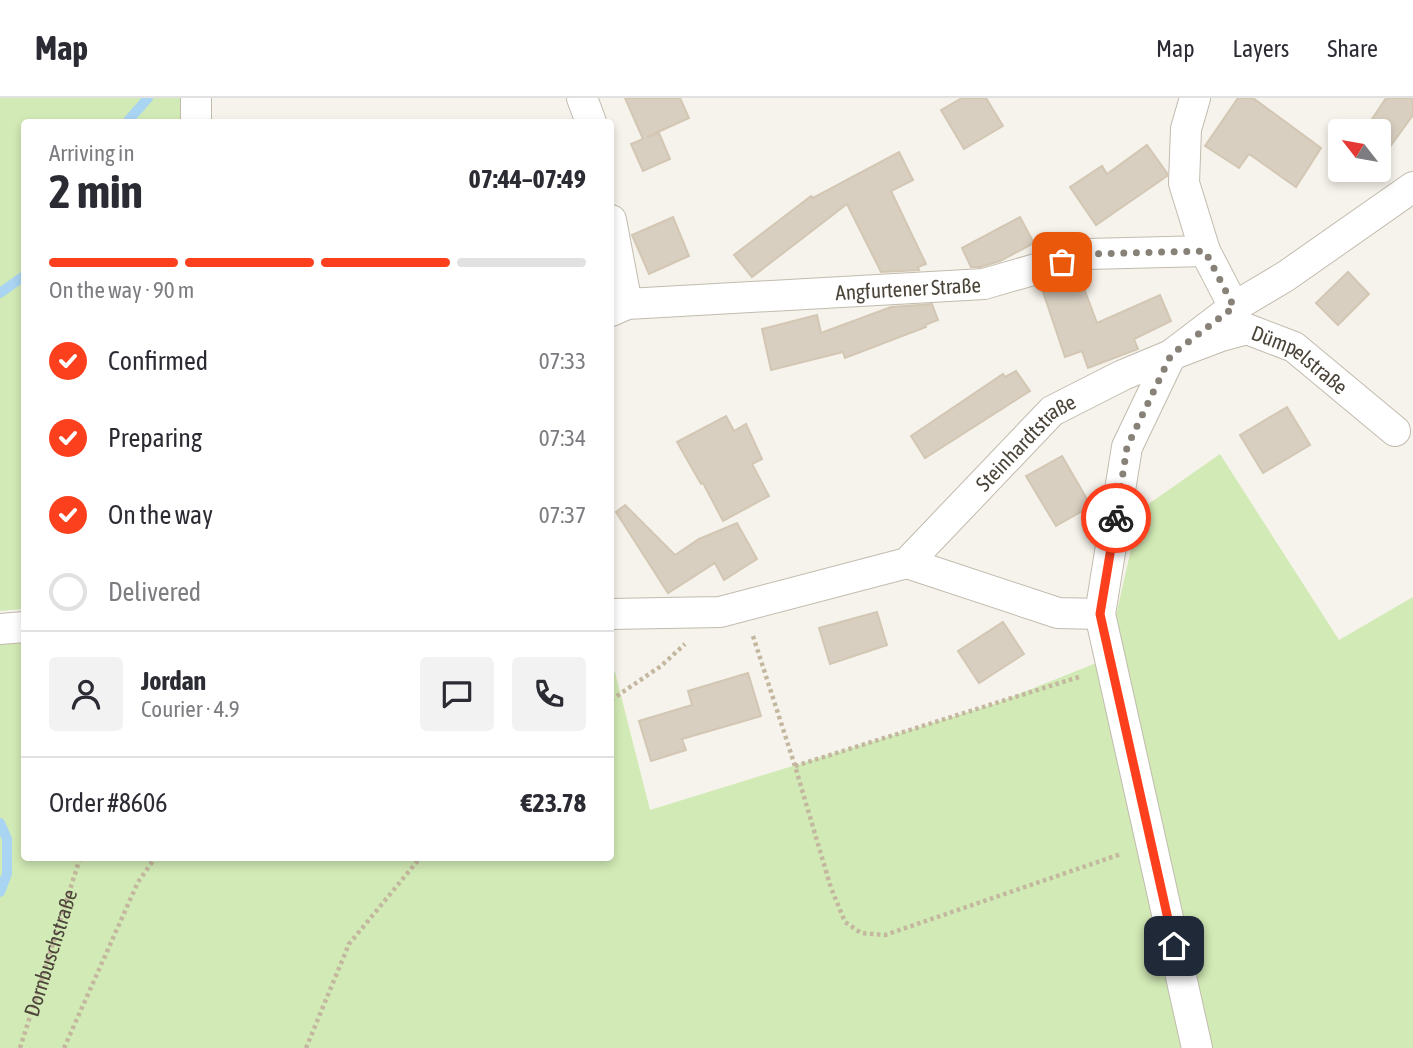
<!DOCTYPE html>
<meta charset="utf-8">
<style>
:root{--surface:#fff;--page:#f2f2f3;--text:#2b2b33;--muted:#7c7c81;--line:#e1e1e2;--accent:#fc3f1d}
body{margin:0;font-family:"Asap Condensed",sans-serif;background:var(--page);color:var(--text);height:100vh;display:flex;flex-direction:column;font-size:26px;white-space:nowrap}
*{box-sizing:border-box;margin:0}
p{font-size:23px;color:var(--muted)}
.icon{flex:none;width:38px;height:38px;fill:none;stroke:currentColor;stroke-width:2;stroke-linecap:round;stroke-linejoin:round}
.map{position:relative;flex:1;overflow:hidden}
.panel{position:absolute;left:21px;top:21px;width:593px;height:742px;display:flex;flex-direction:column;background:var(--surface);border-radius:7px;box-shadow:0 4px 10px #0003}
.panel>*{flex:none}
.needle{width:46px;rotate:301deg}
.tools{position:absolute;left:1328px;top:21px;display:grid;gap:14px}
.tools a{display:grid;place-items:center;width:63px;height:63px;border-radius:7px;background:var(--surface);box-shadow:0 4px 10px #0003;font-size:35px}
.pin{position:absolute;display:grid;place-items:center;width:60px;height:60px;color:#fff;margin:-30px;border-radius:14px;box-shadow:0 4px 10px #0006}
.courier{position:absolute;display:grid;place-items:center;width:70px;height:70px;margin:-35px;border:5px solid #fc3f1d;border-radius:50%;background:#fff;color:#222;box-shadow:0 2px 9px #0007}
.head em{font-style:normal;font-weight:700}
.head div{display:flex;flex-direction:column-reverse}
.head{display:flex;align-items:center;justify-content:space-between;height:119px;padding:0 28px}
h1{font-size:46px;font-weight:700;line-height:52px}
.bar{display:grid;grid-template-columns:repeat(4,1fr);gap:10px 7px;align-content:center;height:84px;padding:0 28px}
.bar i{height:9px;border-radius:5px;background:var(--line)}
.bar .on{background:var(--accent)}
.bar p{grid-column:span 4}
.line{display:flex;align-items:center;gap:18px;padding:0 28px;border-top:2px solid var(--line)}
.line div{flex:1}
.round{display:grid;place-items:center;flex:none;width:74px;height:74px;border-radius:7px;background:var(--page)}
ol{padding:0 28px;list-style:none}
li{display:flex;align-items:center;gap:21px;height:77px}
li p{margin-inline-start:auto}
li .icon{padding:7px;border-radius:50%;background:var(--accent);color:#fff;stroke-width:4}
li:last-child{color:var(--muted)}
li i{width:38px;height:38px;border:4px solid var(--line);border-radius:50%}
header{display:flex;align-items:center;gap:42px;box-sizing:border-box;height:98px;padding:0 35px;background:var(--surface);border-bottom:2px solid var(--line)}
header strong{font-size:33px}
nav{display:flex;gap:38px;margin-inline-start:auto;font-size:24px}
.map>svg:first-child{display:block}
.green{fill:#d2eab5}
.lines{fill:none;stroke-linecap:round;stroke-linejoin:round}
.stream{stroke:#a9d4f2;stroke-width:10}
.building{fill:#d8cfc1;stroke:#d3c7b4;stroke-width:2}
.street-casing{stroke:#c2bbae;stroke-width:32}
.path{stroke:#c4b79f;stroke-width:4.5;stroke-dasharray:3.5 3.5;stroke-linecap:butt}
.street{stroke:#fff;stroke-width:30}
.done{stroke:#878178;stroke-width:7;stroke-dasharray:0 12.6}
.route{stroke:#fc3f1d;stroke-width:9}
.labels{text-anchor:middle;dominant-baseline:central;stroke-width:6;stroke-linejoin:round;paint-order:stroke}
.street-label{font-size:21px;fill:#4b4439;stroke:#fff}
</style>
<header>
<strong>Map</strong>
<nav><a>Map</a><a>Layers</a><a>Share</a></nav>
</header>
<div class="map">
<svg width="1413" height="950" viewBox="0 0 1413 950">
<rect width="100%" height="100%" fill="#f6f3ec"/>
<g class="green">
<polygon points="0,0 184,0 183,24 24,24 24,511 0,513"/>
<polygon points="1220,356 1339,542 1413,499 1413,950 0,950 0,542 24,537 24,760 611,760 611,573 615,574 650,712 997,605 1106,561 1140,412"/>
</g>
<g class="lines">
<g class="stream">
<polyline points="127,24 148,0"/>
<polyline points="0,195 24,178"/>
<polyline points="0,725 7,741 7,776 0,794"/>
</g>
</g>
<g class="building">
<polygon points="625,0 680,0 689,20 647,39 659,35 670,61 643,73 631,46 643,41"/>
<polygon points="962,0 986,0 1003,28 964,51 941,12"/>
<polygon points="1238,0 1253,0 1321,50 1296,89 1249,56 1239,70 1205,48"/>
<polygon points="1386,0 1413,0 1413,17 1379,64 1379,33 1364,33"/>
<polygon points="1147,47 1167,75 1167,78 1096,127 1070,89 1102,68 1107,76"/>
<polygon points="899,54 913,82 891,93 926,166 918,169 919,172 881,174 847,106 752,179 734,157 811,98 813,100"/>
<polygon points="673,119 689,158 649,176 632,137"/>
<polygon points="1020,119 1034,145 1000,163 981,169 971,169 962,150"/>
<polygon points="1348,174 1369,196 1338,227 1316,205"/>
<polygon points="1079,177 1097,225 1160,197 1171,223 1134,241 1138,251 1088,270 1082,253 1065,259 1041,188"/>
<polygon points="932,206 938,222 925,227 926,229 845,260 843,254 771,272 762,231 817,217 821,235 891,209"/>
<polygon points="1016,273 1030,293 925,360 911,338 1003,276 1005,279"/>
<polygon points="1287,309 1310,347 1263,375 1240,337"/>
<polygon points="726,318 734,333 746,326 762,361 752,366 769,398 723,423 703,385 701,386 677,344"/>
<polygon points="1062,358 1091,408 1056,428 1026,378"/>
<polygon points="625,407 675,457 699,441 737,425 757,461 724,482 715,465 668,495 616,414"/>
<polygon points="877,514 887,547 830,566 819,530"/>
<polygon points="1003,524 1024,556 979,585 958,553"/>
<polygon points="748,575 761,618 682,641 686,652 651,663 639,623 692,607 688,593"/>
</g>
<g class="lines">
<g class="street-casing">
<g id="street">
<polyline points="582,0 591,24"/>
<polyline points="1195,0 1186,31 1184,85 1205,153 1234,209"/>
<polyline points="196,24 196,0"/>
<polyline points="611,122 627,206"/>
<path id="s2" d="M611,213L627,206L984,186L1088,156L1205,153"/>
<polyline points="907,465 1058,515 1100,516 1197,950"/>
<path id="s3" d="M611,516L720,514L907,465L1052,313L1123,277L1171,257L1234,209L1286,178L1413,89"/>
<path id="s4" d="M1100,516L1127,349L1171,257L1221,238L1247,231L1294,249L1395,333"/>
<polyline points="0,531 24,529"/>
</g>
</g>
<g class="path">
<polyline points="753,538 795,668 831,790 845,824 861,835 885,837 1121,756"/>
<polyline points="611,602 661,568 685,546"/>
<polyline points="795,668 1082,578"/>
<path id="s1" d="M20,950L80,760"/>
<polyline points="64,950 138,784 155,760"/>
<polyline points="306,950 349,846 420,760"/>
</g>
<use href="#street" class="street"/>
</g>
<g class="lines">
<polyline class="done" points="1062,164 1088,156 1205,153 1234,209 1171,257 1127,349 1116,420"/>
<polyline class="route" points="1116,420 1100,516 1174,848"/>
</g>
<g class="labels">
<g class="street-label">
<text stroke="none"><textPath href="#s2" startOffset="299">Angfurtener Straße</textPath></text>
<text stroke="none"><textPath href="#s4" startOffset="413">Dümpelstraße</textPath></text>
<text stroke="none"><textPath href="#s3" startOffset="472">Steinhardtstraße</textPath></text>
<text stroke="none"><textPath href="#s1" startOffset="100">Dornbuschstraße</textPath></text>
</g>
</g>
</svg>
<div class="tools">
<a><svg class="needle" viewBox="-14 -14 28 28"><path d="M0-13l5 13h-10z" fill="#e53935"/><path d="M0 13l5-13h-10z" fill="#7c7c81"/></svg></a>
</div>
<div class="pin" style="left:1062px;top:164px;background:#ea580c"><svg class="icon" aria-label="bag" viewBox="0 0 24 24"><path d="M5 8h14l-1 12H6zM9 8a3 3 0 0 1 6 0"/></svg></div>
<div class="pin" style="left:1174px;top:848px;background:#1f2937"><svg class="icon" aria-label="home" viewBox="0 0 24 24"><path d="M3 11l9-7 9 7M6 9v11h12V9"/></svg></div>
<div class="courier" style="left:1116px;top:420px"><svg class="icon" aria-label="bike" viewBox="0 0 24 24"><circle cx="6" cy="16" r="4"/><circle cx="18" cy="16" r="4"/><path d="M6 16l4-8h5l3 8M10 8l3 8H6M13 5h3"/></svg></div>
<section class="panel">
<div class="head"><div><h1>2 min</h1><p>Arriving in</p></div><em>07:44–07:49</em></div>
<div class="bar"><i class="on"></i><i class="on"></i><i class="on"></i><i></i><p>On the way · 90 m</p></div>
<ol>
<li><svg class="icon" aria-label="check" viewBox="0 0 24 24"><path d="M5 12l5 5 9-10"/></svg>Confirmed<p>07:33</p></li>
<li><svg class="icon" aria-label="check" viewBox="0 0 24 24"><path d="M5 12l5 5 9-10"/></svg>Preparing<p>07:34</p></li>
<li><svg class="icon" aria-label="check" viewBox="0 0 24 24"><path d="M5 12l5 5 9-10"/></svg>On the way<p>07:37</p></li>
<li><i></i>Delivered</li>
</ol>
<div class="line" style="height:126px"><a class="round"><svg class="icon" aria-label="person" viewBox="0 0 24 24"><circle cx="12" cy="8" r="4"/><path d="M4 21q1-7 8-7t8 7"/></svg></a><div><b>Jordan</b><p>Courier · 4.9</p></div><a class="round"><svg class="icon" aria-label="chat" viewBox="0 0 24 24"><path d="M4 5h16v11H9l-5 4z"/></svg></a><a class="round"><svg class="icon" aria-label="phone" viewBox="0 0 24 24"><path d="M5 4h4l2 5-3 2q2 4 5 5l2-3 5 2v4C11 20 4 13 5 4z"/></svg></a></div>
<div class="line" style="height:91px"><div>Order #8606</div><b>€23.78</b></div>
</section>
</div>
